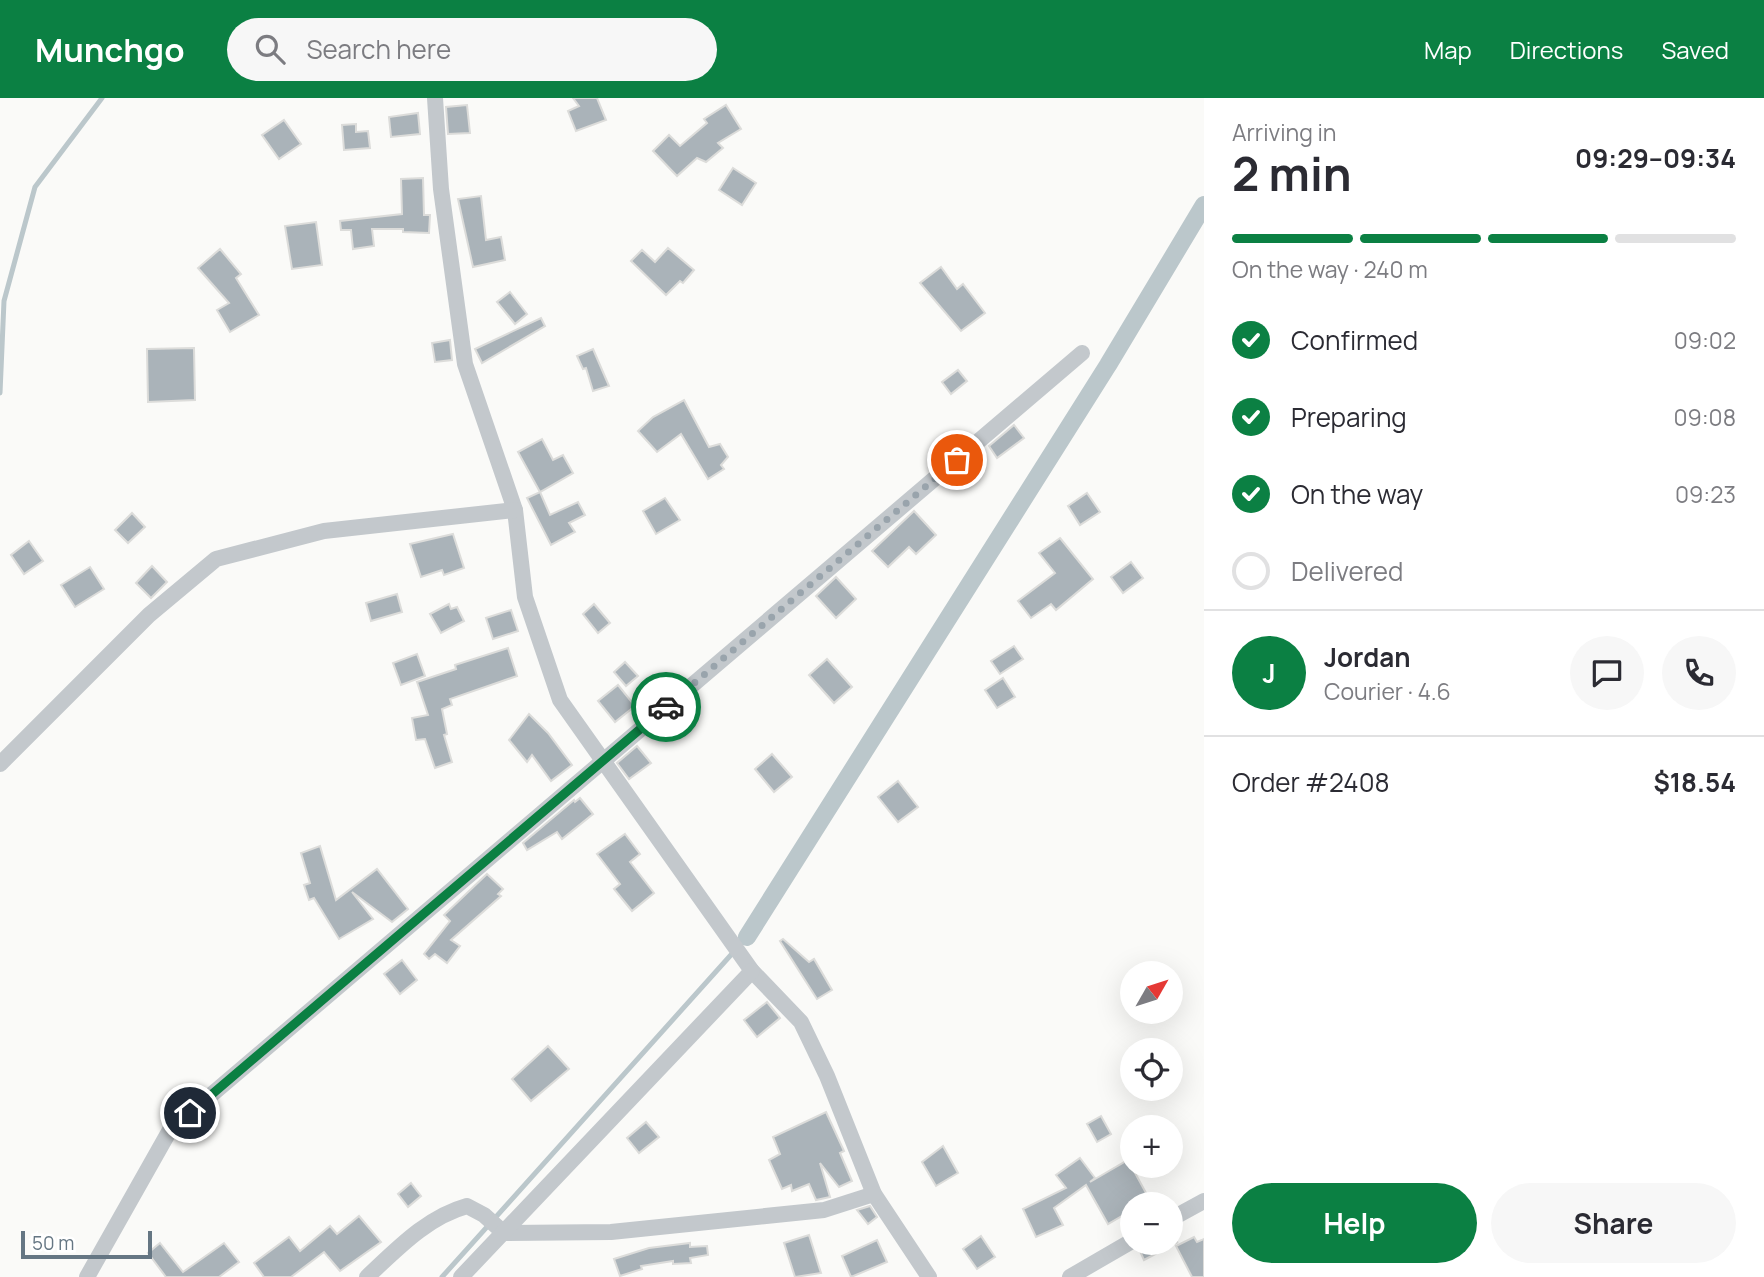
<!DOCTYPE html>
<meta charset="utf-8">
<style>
:root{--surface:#fff;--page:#f7f7f7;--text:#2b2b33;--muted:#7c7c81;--line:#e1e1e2;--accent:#0b8043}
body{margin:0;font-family:Manrope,sans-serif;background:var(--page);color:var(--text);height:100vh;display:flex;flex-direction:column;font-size:26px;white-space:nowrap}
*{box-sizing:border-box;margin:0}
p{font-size:23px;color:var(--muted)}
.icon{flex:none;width:38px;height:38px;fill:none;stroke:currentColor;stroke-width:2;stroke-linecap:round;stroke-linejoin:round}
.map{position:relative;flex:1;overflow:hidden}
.drawer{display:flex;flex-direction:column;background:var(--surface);width:560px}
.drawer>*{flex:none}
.needle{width:46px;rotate:51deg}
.buttons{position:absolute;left:1120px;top:863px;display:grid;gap:14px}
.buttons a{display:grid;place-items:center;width:63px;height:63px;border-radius:50%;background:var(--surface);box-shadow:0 7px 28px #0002;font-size:35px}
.scale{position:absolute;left:21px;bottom:18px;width:131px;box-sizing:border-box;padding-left:7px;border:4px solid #657683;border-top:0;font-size:19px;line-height:24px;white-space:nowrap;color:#657683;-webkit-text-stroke:5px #fff;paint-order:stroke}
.pin{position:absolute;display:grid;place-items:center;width:60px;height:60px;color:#fff;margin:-30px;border:4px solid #fff;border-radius:50%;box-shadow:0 2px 7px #0007}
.courier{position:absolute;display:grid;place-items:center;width:70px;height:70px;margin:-35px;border:5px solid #0b8043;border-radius:50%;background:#fff;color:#222;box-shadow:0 2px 9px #0007}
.head em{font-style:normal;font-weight:700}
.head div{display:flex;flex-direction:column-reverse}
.head{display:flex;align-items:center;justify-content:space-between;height:119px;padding:0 28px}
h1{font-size:46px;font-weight:700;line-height:52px}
.bar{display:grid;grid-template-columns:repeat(4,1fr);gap:10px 7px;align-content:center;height:84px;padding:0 28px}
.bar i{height:9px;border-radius:5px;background:var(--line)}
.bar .selected{background:var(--accent)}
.bar p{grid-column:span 4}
.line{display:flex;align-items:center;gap:18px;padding:0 28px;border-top:2px solid var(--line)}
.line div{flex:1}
.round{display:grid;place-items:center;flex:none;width:74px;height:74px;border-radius:37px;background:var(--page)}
ol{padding:0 28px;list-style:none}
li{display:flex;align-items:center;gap:21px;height:77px}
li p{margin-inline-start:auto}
li .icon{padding:7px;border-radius:50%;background:var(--accent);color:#fff;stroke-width:4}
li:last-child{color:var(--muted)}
li i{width:38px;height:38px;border:4px solid var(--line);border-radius:50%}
.action{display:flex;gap:14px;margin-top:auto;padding:14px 28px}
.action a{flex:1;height:80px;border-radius:42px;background:var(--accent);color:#fff;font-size:28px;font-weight:700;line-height:80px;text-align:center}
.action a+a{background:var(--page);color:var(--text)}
header{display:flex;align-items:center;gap:42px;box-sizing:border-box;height:98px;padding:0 35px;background:var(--accent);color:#fff}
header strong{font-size:33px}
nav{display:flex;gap:38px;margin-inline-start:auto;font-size:24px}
.search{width:490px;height:63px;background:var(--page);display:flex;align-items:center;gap:18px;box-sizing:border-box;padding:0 24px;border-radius:38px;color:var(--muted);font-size:26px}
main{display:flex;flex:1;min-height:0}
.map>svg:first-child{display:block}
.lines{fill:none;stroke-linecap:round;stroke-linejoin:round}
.stream{stroke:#bbc7cb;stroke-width:5}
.canal{stroke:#bbc7cb;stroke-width:18}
.building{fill:#aab3b9;stroke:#dcdcda;stroke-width:2}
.minor{stroke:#c3c8cc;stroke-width:16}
.done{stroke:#99a4ac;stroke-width:7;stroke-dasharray:0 12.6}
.route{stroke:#0b8043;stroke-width:9}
</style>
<header>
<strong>Munchgo</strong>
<div class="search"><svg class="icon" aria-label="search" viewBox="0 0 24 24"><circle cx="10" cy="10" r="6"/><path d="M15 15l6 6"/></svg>Search here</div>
<nav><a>Map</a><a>Directions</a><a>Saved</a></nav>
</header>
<main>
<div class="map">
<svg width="1204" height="1179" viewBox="0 0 1204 1179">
<rect width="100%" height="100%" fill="#fafaf8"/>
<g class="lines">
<g class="stream">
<polyline points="0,295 4,203 35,89 102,0"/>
<polyline points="442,1179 747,839"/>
</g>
<polyline class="canal" points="747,839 1108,267 1204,107"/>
</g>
<g class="building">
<polygon points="573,0 597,0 606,22 576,33 568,13 579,8"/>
<polygon points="467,7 470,35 448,36 446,9"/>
<polygon points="726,7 741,31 718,45 723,50 706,64 697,60 677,78 653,53 669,37 680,48 707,25 704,21"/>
<polygon points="418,15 420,36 391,39 389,19"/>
<polygon points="284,22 301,46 279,61 262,37"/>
<polygon points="356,26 356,34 368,33 370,50 344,52 342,27"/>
<polygon points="733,70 756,85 742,107 719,92"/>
<polygon points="423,80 424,117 430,117 429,135 403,134 403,131 372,131 374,148 353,151 351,132 341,132 340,123 402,116 401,81"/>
<polygon points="481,98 486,142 501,139 505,162 473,169 458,101"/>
<polygon points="316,124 322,167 292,171 285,128"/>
<polygon points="668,150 694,172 683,185 680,183 666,197 631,163 642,152 655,164"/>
<polygon points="220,151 241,176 236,180 259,217 230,234 217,212 229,205 198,170"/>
<polygon points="941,169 957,191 963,186 985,215 961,233 920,185"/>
<polygon points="510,194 527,216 515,226 497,204"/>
<polygon points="541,220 545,228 482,265 475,251"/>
<polygon points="450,242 452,262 435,264 432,245"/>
<polygon points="194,250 195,302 148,304 147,251"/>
<polygon points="593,251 609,288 593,293 586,270 583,271 577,258"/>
<polygon points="958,272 967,283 951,296 942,284"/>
<polygon points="684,302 709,349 720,346 728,359 721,367 724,371 708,381 681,336 657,354 638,333 653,319"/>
<polygon points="1014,327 1024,340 997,360 989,348"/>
<polygon points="542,341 553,362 563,357 573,375 540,394 518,354"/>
<polygon points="540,394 550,417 578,404 585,417 569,425 575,434 551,447 527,400"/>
<polygon points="1087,395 1100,414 1080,427 1068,408"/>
<polygon points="665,400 680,422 656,436 643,413"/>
<polygon points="914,413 936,437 916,456 909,449 888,469 872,453"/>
<polygon points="132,415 145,429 128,445 115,432"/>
<polygon points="453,436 464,470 444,477 442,472 421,479 410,446"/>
<polygon points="1060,440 1093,481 1056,512 1051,506 1031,520 1018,503 1055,475 1039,455"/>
<polygon points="29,443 43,463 24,476 11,457"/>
<polygon points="1131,464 1143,480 1123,495 1111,479"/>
<polygon points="152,468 167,484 151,500 136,485"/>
<polygon points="90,469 104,491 75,509 61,487"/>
<polygon points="836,479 856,501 836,520 816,498"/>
<polygon points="397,496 402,514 371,523 366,505"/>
<polygon points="449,506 451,511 457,509 464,523 441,535 430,516"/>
<polygon points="594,506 610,525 598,535 583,516"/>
<polygon points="511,512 518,533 493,541 486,520"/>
<polygon points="1014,548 1023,561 1000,576 991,563"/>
<polygon points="508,550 517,578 450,601 452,607 442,611 447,636 444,637 452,664 435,670 425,641 416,642 412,620 428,617 417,584 456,571 455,567"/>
<polygon points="417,556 425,578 401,587 393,565"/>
<polygon points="827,561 852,589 834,605 809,577"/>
<polygon points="625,564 638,578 626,588 614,574"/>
<polygon points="1003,580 1015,599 997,610 985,592"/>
<polygon points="618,587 635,608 615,624 598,603"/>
<polygon points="529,616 548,635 572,667 551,683 532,657 527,664 509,642"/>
<polygon points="637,648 651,665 629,681 617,665"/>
<polygon points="772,656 792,679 774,694 755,671"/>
<polygon points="898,683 918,709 898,724 878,699"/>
<polygon points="580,700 593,716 562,741 557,734 527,752 523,745 574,702 575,704"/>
<polygon points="625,736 640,756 630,764 654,795 632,813 614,791 620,786 597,756"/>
<polygon points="320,748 336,802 377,771 408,811 392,824 352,794 373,821 339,841 314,800 309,802 304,787 310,785 301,755"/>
<polygon points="487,776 503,791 498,796 501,798 451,842 460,848 447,865 435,856 429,861 424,856 450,823 444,817"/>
<polygon points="783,841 809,864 814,861 832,892 817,901 780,843"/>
<polygon points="402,862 417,882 400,896 384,876"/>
<polygon points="767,904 780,920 757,939 744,922"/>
<polygon points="548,948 569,971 531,1003 512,981"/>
<polygon points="826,1014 844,1053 840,1055 852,1083 839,1089 820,1065 830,1099 816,1102 809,1086 792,1093 791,1087 782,1091 769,1062 780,1056 773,1039"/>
<polygon points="1101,1018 1111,1036 1097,1044 1087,1026"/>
<polygon points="646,1024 659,1039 639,1055 627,1040"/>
<polygon points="943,1048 958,1075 936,1088 922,1064"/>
<polygon points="1080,1060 1095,1080 1090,1084 1128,1062 1152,1106 1132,1106 1132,1112 1108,1126 1086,1087 1054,1110 1063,1127 1036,1139 1023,1111 1066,1090 1056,1077"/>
<polygon points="411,1085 421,1098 408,1109 398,1096"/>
<polygon points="870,1108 877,1119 868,1126 857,1112"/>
<polygon points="359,1118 381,1144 340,1173 324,1154 291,1179 264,1179 254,1165 289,1139 300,1153 330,1128 337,1136"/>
<polygon points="809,1137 821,1175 795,1179 784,1145"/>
<polygon points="981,1138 995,1159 977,1171 963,1151"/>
<polygon points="1194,1139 1197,1144 1204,1141 1204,1179 1192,1179 1176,1148"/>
<polygon points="877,1142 887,1164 851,1179 842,1158"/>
<polygon points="1147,1144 1178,1144 1144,1162 1139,1151"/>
<polygon points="160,1145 183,1174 224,1145 239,1164 219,1179 166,1179 148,1155"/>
<polygon points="690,1145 690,1149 707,1148 708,1157 690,1160 691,1165 673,1166 673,1163 641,1168 642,1171 620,1178 614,1161 649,1150"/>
</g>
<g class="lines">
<g class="minor">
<polyline points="435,0 441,91 465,266 515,412 525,499 560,602 752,873 801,924 827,978 874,1096 929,1179"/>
<polyline points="0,666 149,517 216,461 324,433 515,412"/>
<polyline points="1171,1121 1204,1103"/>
<polyline points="87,1179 170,1032 1082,255"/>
<path d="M367,1179C397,1151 427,1119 467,1108L484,1117L504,1135L611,1134L824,1112L874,1096"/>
<polyline points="461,1179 752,873"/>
<polyline points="1070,1179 1132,1143"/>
</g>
</g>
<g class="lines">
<polyline class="done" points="666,609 957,362"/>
<polyline class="route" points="190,1015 666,609"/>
</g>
</svg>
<div class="buttons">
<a><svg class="needle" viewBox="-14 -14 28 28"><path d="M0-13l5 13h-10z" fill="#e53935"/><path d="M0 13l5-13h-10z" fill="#7c7c81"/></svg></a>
<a><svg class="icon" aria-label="locate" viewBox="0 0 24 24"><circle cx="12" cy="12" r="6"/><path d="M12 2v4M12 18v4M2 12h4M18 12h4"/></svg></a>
<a>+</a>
<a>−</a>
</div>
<div class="scale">50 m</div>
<div class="pin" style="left:957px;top:362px;background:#ea580c"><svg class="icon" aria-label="bag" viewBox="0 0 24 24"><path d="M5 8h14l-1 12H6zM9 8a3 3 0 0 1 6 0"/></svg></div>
<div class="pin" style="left:190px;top:1015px;background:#1f2937"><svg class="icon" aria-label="home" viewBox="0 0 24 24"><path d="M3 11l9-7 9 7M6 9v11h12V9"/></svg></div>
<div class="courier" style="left:666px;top:609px"><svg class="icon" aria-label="car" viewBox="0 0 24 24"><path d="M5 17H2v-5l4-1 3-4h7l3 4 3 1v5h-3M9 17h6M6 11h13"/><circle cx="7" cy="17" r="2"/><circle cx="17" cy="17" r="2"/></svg></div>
</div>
<section class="drawer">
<div class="head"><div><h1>2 min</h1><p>Arriving in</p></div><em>09:29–09:34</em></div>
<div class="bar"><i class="selected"></i><i class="selected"></i><i class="selected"></i><i></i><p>On the way · 240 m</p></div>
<ol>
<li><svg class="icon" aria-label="check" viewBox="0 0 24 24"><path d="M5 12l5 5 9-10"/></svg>Confirmed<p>09:02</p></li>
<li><svg class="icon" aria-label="check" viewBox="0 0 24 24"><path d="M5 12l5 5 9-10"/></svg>Preparing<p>09:08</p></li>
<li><svg class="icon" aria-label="check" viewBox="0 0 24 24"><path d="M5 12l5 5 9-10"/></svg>On the way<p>09:23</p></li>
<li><i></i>Delivered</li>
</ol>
<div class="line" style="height:126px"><b class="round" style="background:var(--accent);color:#fff">J</b><div><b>Jordan</b><p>Courier · 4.6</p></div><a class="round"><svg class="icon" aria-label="chat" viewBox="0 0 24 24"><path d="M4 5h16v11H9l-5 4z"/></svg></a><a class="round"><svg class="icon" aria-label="phone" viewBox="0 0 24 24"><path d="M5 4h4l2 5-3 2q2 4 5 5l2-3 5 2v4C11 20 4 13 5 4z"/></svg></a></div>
<div class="line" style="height:91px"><div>Order #2408</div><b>$18.54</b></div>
<div class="action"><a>Help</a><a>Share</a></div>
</section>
</main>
